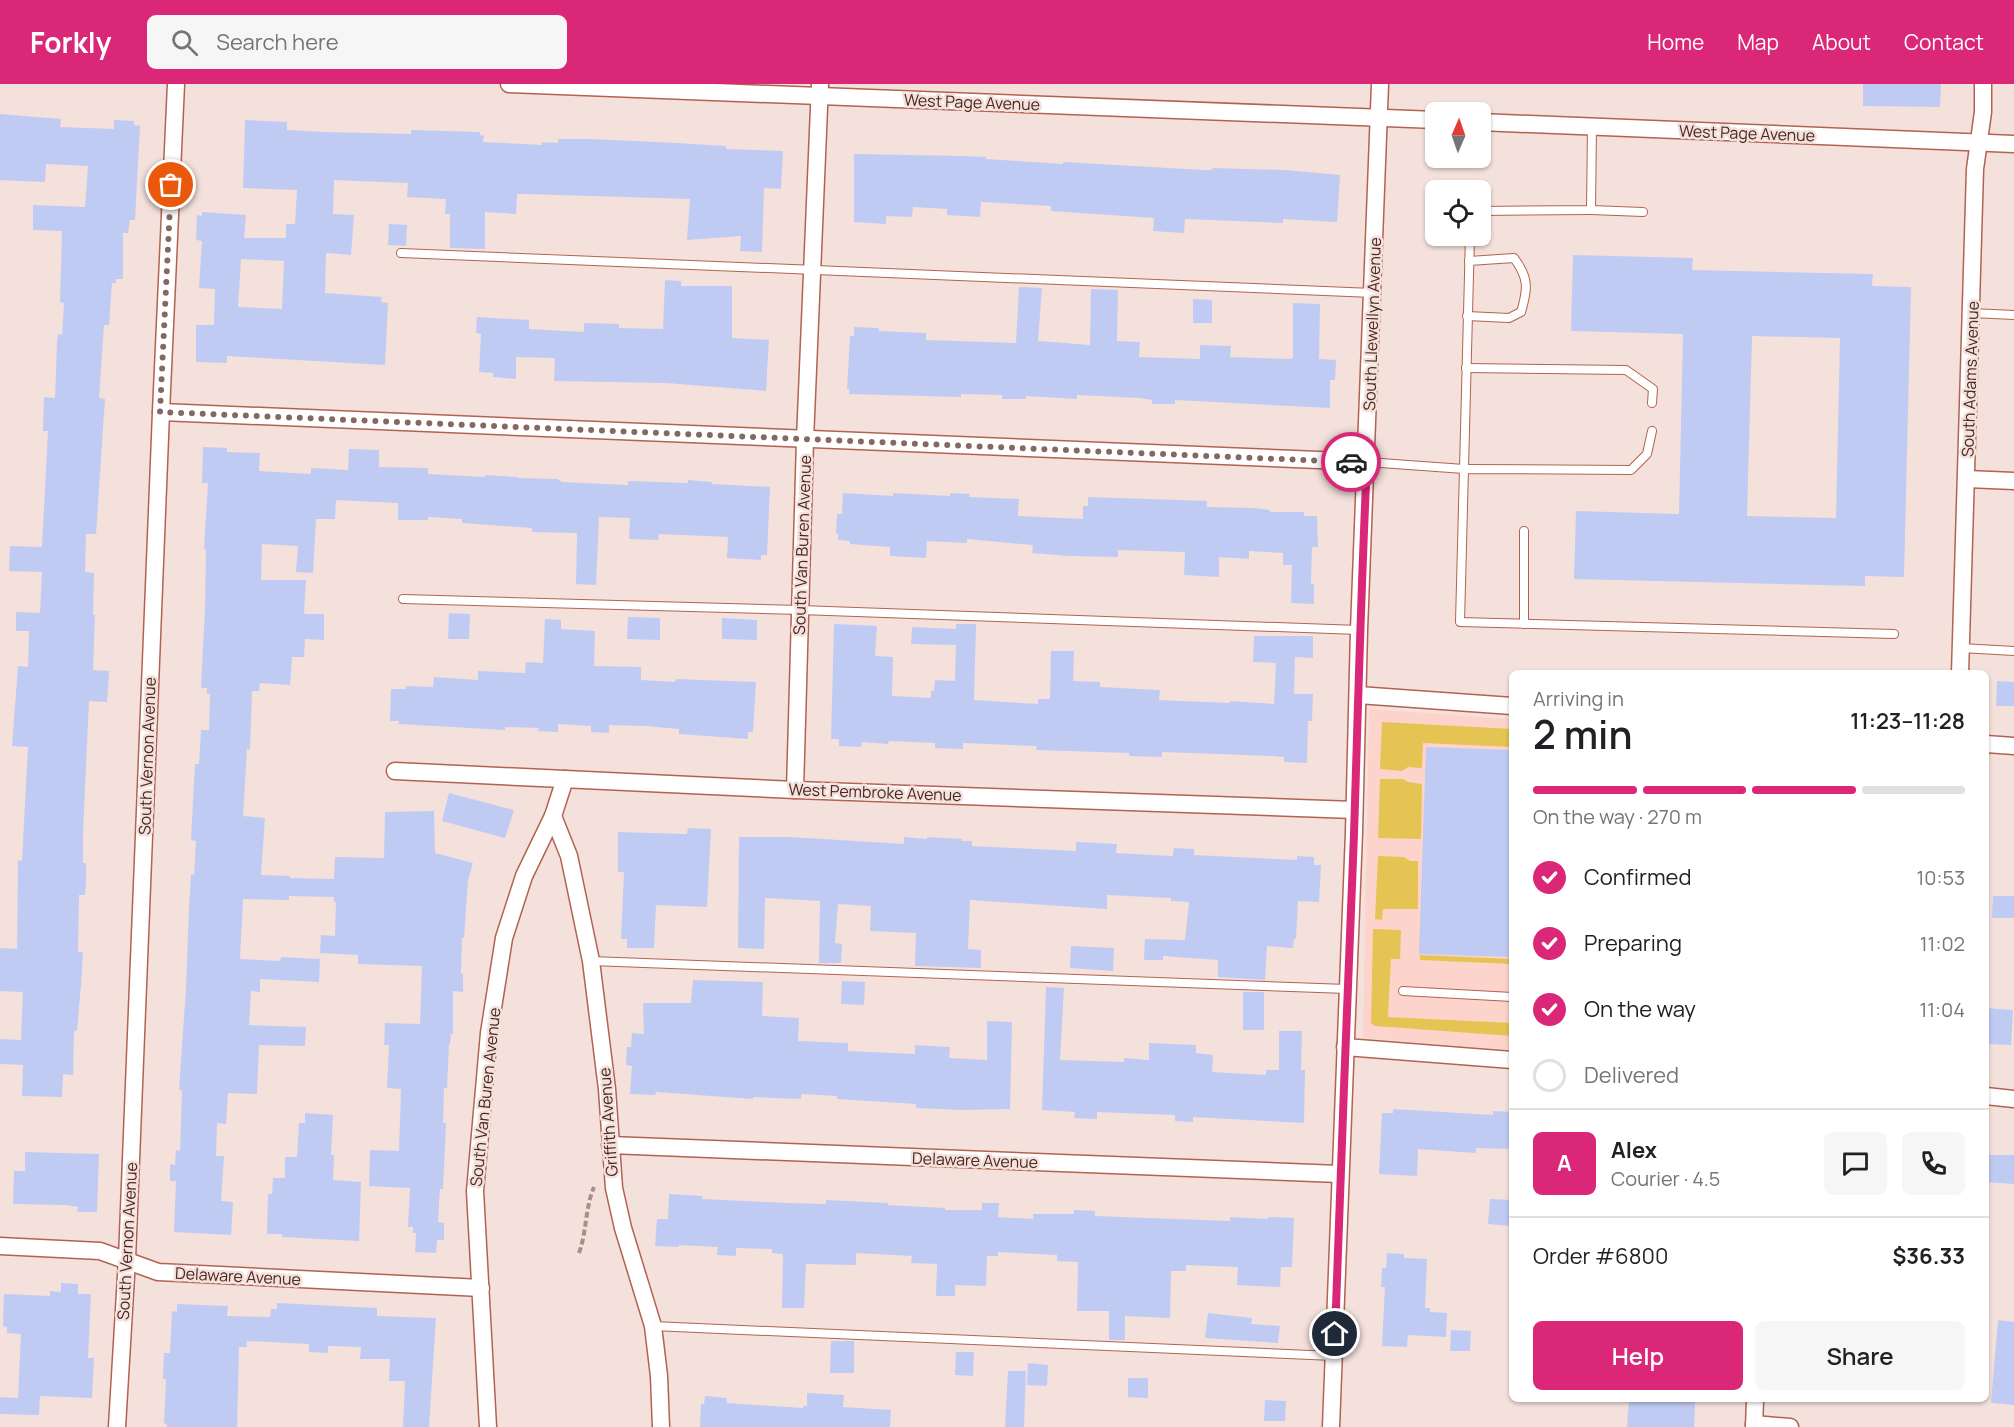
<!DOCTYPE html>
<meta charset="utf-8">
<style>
:root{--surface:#fff;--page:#f6f6f6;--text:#202124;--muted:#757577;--line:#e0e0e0;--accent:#db2777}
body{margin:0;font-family:Manrope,sans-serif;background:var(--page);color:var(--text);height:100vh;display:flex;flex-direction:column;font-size:22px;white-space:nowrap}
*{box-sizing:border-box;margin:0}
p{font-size:20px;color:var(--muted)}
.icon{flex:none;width:33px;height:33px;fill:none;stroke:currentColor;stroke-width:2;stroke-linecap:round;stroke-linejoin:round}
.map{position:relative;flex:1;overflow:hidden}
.sheet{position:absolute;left:1509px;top:586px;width:480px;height:732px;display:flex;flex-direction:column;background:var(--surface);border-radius:9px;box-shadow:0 2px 4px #0004}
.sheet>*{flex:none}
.needle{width:39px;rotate:2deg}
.controls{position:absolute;left:1425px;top:18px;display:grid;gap:12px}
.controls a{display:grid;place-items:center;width:66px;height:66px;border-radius:9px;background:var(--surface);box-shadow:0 2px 4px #0004;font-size:30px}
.pin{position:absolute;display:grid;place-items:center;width:51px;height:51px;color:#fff;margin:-26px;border:3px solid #fff;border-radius:50%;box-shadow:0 2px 6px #0007}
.courier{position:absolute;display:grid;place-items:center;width:60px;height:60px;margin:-30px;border:4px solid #db2777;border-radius:50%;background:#fff;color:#222;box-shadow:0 2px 8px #0007}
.summary em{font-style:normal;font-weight:600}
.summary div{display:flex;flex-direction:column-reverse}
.summary{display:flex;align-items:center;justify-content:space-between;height:102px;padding:0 24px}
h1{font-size:39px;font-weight:600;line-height:45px}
.bar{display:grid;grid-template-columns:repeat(4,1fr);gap:9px 6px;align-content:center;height:72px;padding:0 24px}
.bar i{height:8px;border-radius:4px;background:var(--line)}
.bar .selected{background:var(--accent)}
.bar p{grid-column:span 4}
.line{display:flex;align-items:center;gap:15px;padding:0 24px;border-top:2px solid var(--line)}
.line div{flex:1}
.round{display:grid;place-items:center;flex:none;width:63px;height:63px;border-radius:9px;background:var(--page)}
ol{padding:0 24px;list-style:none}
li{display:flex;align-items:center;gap:18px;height:66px}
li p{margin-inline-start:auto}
li .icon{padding:6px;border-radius:50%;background:var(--accent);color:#fff;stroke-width:4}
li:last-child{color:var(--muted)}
li i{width:33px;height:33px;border:3px solid var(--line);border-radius:50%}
.primary-button{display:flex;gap:12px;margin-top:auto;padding:12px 24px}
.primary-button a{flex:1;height:69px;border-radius:9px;background:var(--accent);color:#fff;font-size:24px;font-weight:600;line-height:69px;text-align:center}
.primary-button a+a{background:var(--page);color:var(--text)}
header{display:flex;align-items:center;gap:36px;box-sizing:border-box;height:84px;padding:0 30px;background:var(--accent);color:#fff}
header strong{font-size:28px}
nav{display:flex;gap:33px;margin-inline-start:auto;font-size:21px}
.search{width:420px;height:54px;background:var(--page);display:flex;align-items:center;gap:15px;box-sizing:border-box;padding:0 21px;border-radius:9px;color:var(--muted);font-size:22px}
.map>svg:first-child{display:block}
.built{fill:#fdd4cb}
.green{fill:#e5c453}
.building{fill:#c0cbf3;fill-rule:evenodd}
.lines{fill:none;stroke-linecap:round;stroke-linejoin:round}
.lane-casing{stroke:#b36251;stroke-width:10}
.street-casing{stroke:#b36251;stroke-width:19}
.path{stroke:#a98f8a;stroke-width:4;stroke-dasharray:6 3;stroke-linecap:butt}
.lane{stroke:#fff;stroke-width:8}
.street{stroke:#fff;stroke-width:16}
.done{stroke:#866862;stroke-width:6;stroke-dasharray:0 10.8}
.route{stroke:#db2777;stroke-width:8}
.labels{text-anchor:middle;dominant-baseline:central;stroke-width:5;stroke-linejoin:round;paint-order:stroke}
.street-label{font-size:16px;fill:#4a2720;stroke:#f4e1dc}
</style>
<header>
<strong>Forkly</strong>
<div class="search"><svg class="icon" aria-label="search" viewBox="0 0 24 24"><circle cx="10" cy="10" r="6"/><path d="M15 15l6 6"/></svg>Search here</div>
<nav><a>Home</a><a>Map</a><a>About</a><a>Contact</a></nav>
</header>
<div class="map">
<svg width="2014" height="1343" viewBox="0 0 2014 1343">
<rect width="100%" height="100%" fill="#f4e1dc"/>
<polygon class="built" points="1369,625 1512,635 1512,966 1363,954"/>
<g class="green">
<polygon points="1382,638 1512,645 1512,663 1423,659 1422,684 1408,683 1402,687 1380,685"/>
<polygon points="1380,695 1403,695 1408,698 1422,700 1421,755 1378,754"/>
<polygon points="1378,772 1404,773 1410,777 1418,777 1418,825 1383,825 1382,836 1375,835"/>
<polygon points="1373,845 1401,846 1400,875 1391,875 1388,933 1512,939 1512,952 1375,942 1371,939"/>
<polygon points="1420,871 1512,875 1512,880 1420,876"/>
</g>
<g class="building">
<polygon points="1863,0 1941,0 1940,23 1863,22"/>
<polygon points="0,30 61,35 60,43 114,45 114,36 134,37 134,41 140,42 135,136 130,136 128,149 123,149 123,195 116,195 116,199 112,199 109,241 104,241 99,314 105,315 96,450 86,450 85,488 94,489 93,531 95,531 93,586 109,587 107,618 89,617 83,748 83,779 86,779 86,798 85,811 79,811 78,868 83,868 81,901 77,947 74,946 73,991 63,990 62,1013 22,1012 23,981 0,980 0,955 21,956 23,908 0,907 0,864 17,865 18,776 22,777 28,663 12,662 18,582 28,583 29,547 16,547 16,528 40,529 42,488 9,487 10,462 42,463 48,347 43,347 43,343 44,313 55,314 57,259 58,250 62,251 64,219 60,218 62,147 33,146 33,121 85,123 88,82 46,80 45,98 0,96"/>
<path d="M245,36L287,38V46L324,48L411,50V46L480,48V51L484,52L483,58L542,61V58L558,59V55H590L677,59L726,62V65L783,67L781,105L764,104L762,168L740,167L741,152L687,156L690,115L526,110H517L516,130L485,128V165L450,164V130H445L446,115L407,113L408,99L334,96L333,130L354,131L351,171L326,169L325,209L382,213L381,218L388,219L385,281L227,272V279L196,278V241H214L215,205L199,204L202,157L196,156L197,131L202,132V128L246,131L244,154H286V140H295L297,106L243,104ZM241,175L284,177L282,225L238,223Z"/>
<polygon points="854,70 963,72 986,73 986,75 1063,80 1063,78 1204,86 1212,86 1213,84 1285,86 1340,91 1337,138 1283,135 1283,139 1185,135 1184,149 1153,147 1154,134 1051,127 1051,122 981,118 980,133 947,131 947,125 913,123 912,133 886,132 886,140 854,138"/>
<polygon points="389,140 407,141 406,162 388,161"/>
<path d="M1573,171L1693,174L1692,186L1873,190L1872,202L1911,203L1904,493L1865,492V502L1574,495L1576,427L1679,430L1683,250L1571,247ZM1752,252L1840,254L1836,434L1747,432Z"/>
<polygon points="665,196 681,197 681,202 732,202 732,254 769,256 766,307 666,299 554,297 555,274 516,273 516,295 493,293 493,289 479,288 481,250 476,249 477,233 529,236 529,245 584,248 584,239 619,240 619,244 663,245"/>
<polygon points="1019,203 1042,204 1038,257 1090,261 1091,205 1118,206 1117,257 1140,258 1139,273 1200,275 1200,261 1231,262 1230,273 1290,275 1293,274 1293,219 1320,220 1319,275 1336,276 1335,296 1330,296 1330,324 1175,316 1175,320 1152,320 1152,316 1140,314 1077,311 1077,315 1026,312 1026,315 1002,315 1002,311 961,310 961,313 849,310 849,305 847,305 850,252 854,252 854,243 879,244 879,247 926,249 926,256 1016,259"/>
<polygon points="1193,215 1212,216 1212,239 1193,239"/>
<polygon points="203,363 227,364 227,368 260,369 259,387 311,390 311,384 348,386 349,365 379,366 379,383 428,384 428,390 485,393 485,391 518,393 518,394 557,395 562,398 628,401 628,397 688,399 688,396 712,398 712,400 770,403 767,471 761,471 761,476 727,474 728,453 659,450 658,456 629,455 630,434 599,433 596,501 576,500 577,449 532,448 532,444 462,439 462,435 428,433 428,436 398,436 398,419 336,416 335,435 316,435 313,489 296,488 298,462 262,460 261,496 306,496 304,530 324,530 324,556 305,555 304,573 292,573 290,601 260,599 259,607 252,607 250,666 247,665 243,732 265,734 261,791 290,792 290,794 334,795 335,773 384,774 385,728 434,727 435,769 473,779 468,796 464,854 462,854 461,890 463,890 463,908 453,907 453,950 451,950 450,960 449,960 447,1004 444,1004 443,1039 446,1039 443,1105 440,1105 438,1138 444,1139 444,1156 437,1156 436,1169 415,1168 416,1149 413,1149 413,1143 408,1143 410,1104 369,1102 370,1066 399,1067 401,1005 387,1004 389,961 384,961 385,939 420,940 422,882 358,880 358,871 320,869 321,851 335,852 336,818 334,818 334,813 289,812 289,816 243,815 240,875 280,877 281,873 320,875 319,898 260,895 260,908 251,907 249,941 306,943 305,962 259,961 257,1010 228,1009 226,1040 217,1039 216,1072 224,1072 221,1117 233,1118 231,1151 174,1148 176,1097 170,1097 170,1080 175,1081 176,1066 180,1067 182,1006 179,1006 186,904 189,824 191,790 194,791 196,757 191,756 194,697 195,680 199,680 201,646 209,646 210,610 207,610 207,604 201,604 205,525 206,465 204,465 208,399 202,399"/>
<polygon points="843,409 893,412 893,409 950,412 950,409 970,410 969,413 1019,415 1018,432 1083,435 1083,422 1088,422 1088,413 1207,417 1207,423 1253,424 1270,426 1270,428 1304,428 1304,432 1317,432 1318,463 1312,463 1311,500 1314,500 1314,520 1291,519 1292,481 1283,481 1283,469 1249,467 1249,475 1219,473 1219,493 1184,491 1185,468 1118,466 1118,473 1070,472 1032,469 1033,461 967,455 967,459 927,457 926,474 890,472 890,463 850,460 850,457 838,456 838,450 836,449 837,430 842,430"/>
<polygon points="449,529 470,530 469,555 448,555"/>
<polygon points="628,533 660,534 660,556 627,555"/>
<polygon points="722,534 757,536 757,556 722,555"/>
<polygon points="545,535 561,536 561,545 595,547 594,582 641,583 641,596 675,598 676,595 756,598 753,648 748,648 748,655 679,650 679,645 645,642 609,641 609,649 591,648 591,642 558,640 558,648 538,647 539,644 505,643 505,646 399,640 399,637 390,637 391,605 406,605 406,602 433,603 434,593 478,596 478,587 525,589 526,578 543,579"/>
<polygon points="834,540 877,542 875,572 893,573 892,612 931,614 931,607 934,607 935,596 955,597 956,561 911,560 912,543 956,545 956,540 976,540 974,616 1038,620 1038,615 1050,615 1051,567 1074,567 1073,597 1100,598 1100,603 1160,606 1159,616 1230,619 1230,617 1274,620 1276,579 1253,578 1254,552 1313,552 1313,574 1295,573 1294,610 1313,610 1312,637 1308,637 1307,679 1284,678 1284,673 1272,672 1162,668 1162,673 1129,672 1129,669 1036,666 1037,662 963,659 963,665 935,664 935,659 889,657 888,660 862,658 861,663 839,662 839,655 831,655"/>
<polygon points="1997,597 2014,598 2014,622 1996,622"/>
<polygon points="1426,663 1512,666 1512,873 1419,870"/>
<polygon points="449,709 514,726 505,754 442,737"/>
<polygon points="688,744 711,745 707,823 656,821 654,864 627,864 627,855 621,855 624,788 618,788 618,748 687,750"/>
<polygon points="739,753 790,753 904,760 904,753 927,755 927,753 962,755 961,757 972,757 972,762 1076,767 1076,758 1117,760 1116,769 1172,772 1173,771 1174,764 1194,765 1194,771 1297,776 1297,772 1314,773 1314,781 1321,781 1319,818 1298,817 1296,855 1294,855 1293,864 1267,862 1265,896 1218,893 1218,876 1163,872 1163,876 1144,876 1145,855 1185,856 1189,818 1171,817 1171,814 1107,811 1107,825 970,816 968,865 981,866 981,884 915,882 916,849 870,847 871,822 838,820 835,859 842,860 841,879 819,879 820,817 765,814 764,865 738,864"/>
<polygon points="1993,812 2014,812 2014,834 1992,834"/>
<polygon points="1071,862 1114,864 1113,887 1070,884"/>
<polygon points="693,896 763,898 762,932 799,934 798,957 848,959 848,967 915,970 915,961 950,963 949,974 987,976 987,937 1012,938 1010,1025 960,1026 916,1024 916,1020 837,1015 837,1012 801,1010 801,1015 753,1013 753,1015 656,1008 655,1011 630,1010 632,982 626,981 627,963 631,963 632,949 644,950 643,919 691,919"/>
<polygon points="842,897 865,898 864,921 841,920"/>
<polygon points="1046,903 1064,904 1060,976 1124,978 1124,974 1149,976 1149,959 1196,961 1196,969 1213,971 1212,988 1266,991 1266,986 1279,986 1279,947 1302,947 1301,986 1305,986 1304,1039 1193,1033 1193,1038 1175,1037 1175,1031 1097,1028 1097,1035 1074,1034 1075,1028 1042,1026"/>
<rect x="1243" y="908" width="21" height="38"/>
<polygon points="1986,924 2013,926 2011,961 1986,960"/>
<polygon points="1393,1025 1493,1031 1493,1027 1512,1028 1512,1065 1476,1064 1476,1069 1418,1065 1417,1092 1379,1090 1382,1029 1393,1029"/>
<polygon points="305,1029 333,1031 331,1071 334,1071 333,1096 361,1098 359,1157 282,1153 282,1150 267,1150 268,1110 272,1110 273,1094 285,1094 285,1073 297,1073 299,1039 305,1039"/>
<polygon points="25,1068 99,1070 97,1128 77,1128 78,1123 65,1121 13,1120 14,1087 25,1087"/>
<polygon points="1986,1071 2014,1071 2014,1100 1986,1098"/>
<polygon points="669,1110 703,1112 702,1115 787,1119 826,1120 826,1116 888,1119 888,1121 945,1124 945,1126 982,1126 982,1119 999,1119 998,1133 1033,1135 1033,1130 1074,1130 1074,1126 1095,1127 1095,1132 1230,1137 1230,1133 1268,1135 1268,1133 1294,1134 1292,1183 1281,1183 1280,1203 1237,1201 1238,1183 1186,1181 1186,1187 1171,1187 1170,1234 1125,1232 1125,1256 1109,1256 1109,1227 1077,1227 1078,1178 1057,1177 1057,1171 998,1168 998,1172 987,1172 986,1202 955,1201 955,1212 936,1212 937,1180 911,1179 912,1172 856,1169 856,1181 806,1180 804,1224 782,1224 783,1170 772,1169 772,1165 736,1164 736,1172 717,1171 718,1163 679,1161 679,1163 655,1162 657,1135 668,1135"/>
<polygon points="1490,1115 1512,1116 1512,1142 1488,1140"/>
<polygon points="1387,1169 1404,1170 1404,1174 1427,1175 1425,1224 1430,1224 1430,1228 1447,1229 1446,1253 1408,1251 1407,1263 1382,1262 1385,1203 1381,1203 1382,1184 1386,1184"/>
<polygon points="61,1199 78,1200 78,1210 91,1210 88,1274 94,1274 92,1314 40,1312 39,1331 0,1330 0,1313 18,1314 21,1250 7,1249 7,1243 3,1242 4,1210 50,1212 50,1207 61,1208"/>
<polygon points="277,1219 377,1224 377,1232 436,1234 429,1343 403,1343 405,1297 389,1297 390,1275 360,1275 361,1263 328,1262 328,1269 309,1268 309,1260 247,1257 247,1263 239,1263 237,1343 167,1343 167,1340 164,1339 166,1295 163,1295 164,1269 170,1269 172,1227 177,1228 177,1220 228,1222 227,1232 270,1233 271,1225 277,1225"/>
<polygon points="1208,1229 1252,1234 1251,1240 1280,1242 1278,1259 1205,1254"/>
<polygon points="1998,1236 2014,1238 2014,1321 1991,1319"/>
<polygon points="1451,1246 1471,1247 1470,1267 1450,1267"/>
<polygon points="831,1257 854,1257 854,1289 830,1289"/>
<polygon points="956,1268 974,1268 973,1292 955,1291"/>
<polygon points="1028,1279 1048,1281 1047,1302 1027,1301"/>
<polygon points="1008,1287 1026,1287 1024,1343 1005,1343"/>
<polygon points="1128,1294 1148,1294 1148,1314 1128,1313"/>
<polygon points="807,1309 844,1311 843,1323 891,1326 890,1343 700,1343 701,1320 704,1320 705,1312 727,1314 727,1319 803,1324 803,1322 807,1322"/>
<polygon points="1265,1316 1286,1317 1285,1337 1264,1337"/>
<polygon points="1629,1316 1695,1318 1694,1343 1627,1343"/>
</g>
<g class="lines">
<g class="lane-casing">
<g id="lane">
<polyline points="1591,126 1643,128"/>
<polyline points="1480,127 1591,126 1592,42"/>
<polyline points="401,169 1373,209"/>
<polyline points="1972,229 2014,231"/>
<path d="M1467,232L1509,234L1521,228C1528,205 1529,194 1514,174L1469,177"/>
<polyline points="1466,284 1626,286 1653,305 1652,319"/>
<polyline points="1652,347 1647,370 1631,386 1464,385 1460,538 1894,550"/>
<polyline points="1367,378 1464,385 1470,152"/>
<polyline points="403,515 800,526 1359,546"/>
<polyline points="1524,540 1524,447"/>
<polyline points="1961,564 2014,567"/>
<polyline points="591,877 1347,905"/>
<polyline points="1403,907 1512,913"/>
<polyline points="653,1242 1334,1272"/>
</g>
</g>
<g class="street-casing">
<g id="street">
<polyline points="509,0 1436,36"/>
<polyline points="1480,38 2014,60"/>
<polyline points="161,328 1367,378"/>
<polyline points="1967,395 2014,397"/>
<polyline points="1960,590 1975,85 1983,28 1983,0"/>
<polyline points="1358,611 1512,622"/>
<polyline points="1986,660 2014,662"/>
<polyline points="395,687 795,706 1354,726"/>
<polyline points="795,706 805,356 820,0"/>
<polyline points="553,732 569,772 591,877 607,1005 614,1104 623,1144 653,1242 659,1292 661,1343"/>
<polyline points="1345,963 1512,976"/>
<polyline points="1986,1012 2014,1015"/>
<polyline points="610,1061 1339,1090"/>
<polyline points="0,1162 100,1167 158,1188 481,1204"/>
<polyline points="1754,1340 1790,1343"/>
<polyline points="117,1343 127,1175 161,328 176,0"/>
<polyline points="488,1343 475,1107 489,949 504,854 524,792 553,732 565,695"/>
<polyline points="1331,1343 1354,748 1359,546 1380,0"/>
<polyline points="1754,1343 1755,1316"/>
</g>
</g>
<path class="path" d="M579,1169C587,1147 585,1124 594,1103"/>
<use href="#lane" class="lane"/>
<use href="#street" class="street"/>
</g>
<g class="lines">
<polyline class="done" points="171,101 160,328 1351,378"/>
<path class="route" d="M1335,1250C1340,1083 1348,917 1354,750C1358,626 1361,502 1367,378H1351"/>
</g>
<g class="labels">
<g class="street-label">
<text transform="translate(972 18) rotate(2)">West Page Avenue</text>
<text transform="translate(1747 49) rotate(2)">West Page Avenue</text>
<text transform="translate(1372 240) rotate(-88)">South Llewellyn Avenue</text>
<text transform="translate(1970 295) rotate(-88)">South Adams Avenue</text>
<text transform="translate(802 461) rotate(-88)">South Van Buren Avenue</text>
<text transform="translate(147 672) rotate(-88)">South Vernon Avenue</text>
<text transform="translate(875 708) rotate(2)">West Pembroke Avenue</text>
<text transform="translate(485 1013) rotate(-84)">South Van Buren Avenue</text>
<text transform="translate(608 1038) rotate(-94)">Griffith Avenue</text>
<text transform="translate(975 1076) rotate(2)">Delaware Avenue</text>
<text transform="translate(127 1157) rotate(-87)">South Vernon Avenue</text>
<text transform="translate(238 1192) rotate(3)">Delaware Avenue</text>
</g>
</g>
</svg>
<div class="controls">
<a><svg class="needle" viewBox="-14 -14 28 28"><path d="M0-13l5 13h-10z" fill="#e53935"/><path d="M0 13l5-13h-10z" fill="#757577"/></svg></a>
<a><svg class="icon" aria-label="locate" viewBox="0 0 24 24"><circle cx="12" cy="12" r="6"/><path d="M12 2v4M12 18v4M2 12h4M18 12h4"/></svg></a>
</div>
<div class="pin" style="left:171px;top:101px;background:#ea580c"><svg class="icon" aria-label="bag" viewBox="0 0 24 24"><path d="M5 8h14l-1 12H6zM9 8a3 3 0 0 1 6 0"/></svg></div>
<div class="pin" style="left:1335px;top:1250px;background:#1f2937"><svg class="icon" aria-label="home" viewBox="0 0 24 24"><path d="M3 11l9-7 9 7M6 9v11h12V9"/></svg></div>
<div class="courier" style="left:1351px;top:378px"><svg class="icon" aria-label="car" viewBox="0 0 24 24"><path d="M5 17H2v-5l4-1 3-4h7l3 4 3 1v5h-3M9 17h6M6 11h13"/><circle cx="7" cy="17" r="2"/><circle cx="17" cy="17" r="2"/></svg></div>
<section class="sheet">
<div class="summary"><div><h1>2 min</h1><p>Arriving in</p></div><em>11:23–11:28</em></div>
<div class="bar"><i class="selected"></i><i class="selected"></i><i class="selected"></i><i></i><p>On the way · 270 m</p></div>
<ol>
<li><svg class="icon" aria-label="check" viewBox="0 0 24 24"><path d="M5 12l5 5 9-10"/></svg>Confirmed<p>10:53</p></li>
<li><svg class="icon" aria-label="check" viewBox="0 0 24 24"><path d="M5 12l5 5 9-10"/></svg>Preparing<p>11:02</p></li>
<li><svg class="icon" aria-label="check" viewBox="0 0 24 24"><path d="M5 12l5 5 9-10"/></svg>On the way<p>11:04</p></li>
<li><i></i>Delivered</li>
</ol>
<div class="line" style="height:108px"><b class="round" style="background:var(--accent);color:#fff">A</b><div><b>Alex</b><p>Courier · 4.5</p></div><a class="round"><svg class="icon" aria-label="chat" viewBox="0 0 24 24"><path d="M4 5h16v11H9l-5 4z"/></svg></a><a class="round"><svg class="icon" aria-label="phone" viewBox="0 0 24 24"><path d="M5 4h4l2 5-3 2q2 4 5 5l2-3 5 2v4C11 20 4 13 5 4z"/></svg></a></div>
<div class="line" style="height:78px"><div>Order #6800</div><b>$36.33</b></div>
<div class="primary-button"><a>Help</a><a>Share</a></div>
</section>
</div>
